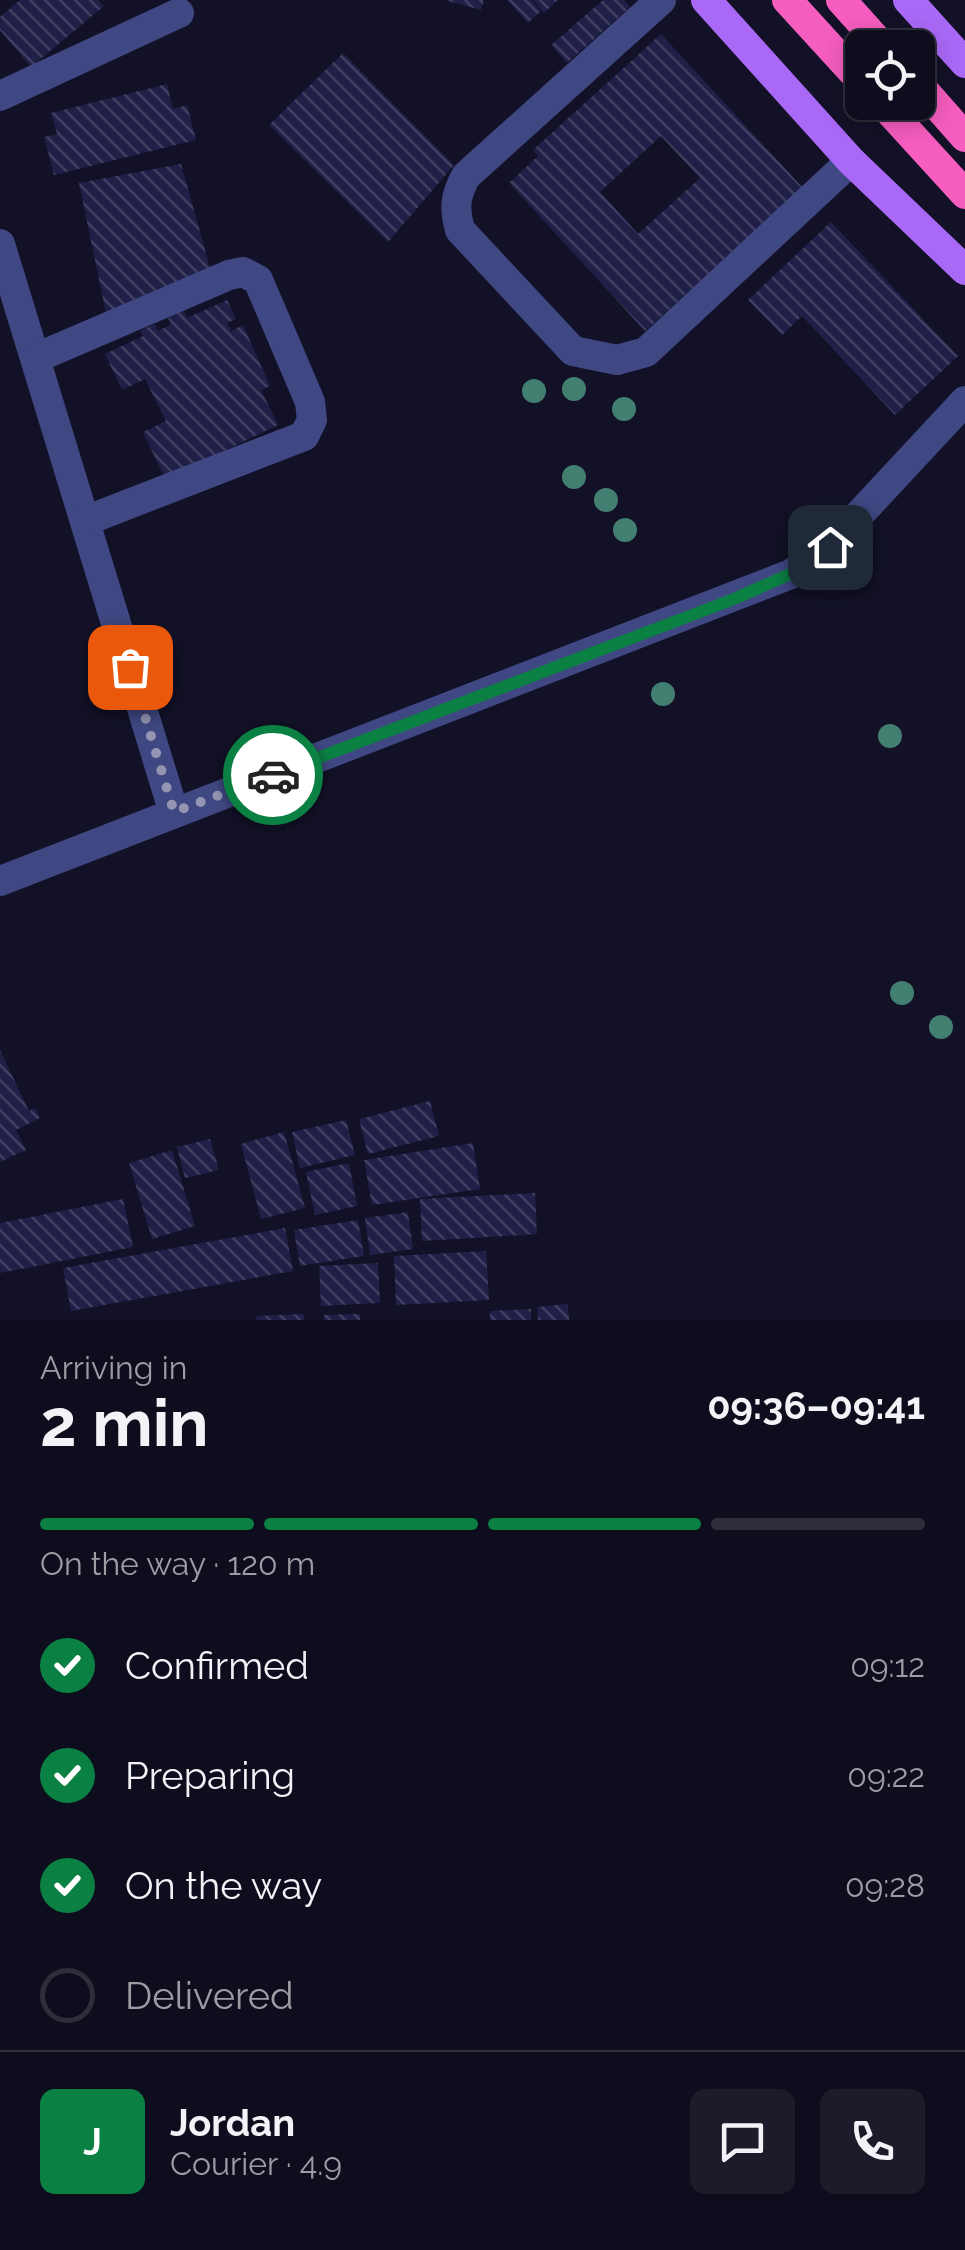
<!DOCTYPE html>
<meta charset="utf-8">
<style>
:root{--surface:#0e0d1d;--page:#1c1b2a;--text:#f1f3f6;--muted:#9b9ca4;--line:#2e2d3b;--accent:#0b8043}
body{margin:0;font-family:Raleway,sans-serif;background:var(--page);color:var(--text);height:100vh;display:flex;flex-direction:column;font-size:38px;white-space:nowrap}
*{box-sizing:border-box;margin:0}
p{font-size:32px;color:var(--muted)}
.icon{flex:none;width:55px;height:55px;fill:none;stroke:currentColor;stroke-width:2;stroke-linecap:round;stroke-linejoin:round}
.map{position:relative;height:1320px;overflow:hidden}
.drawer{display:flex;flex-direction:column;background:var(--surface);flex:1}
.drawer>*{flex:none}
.buttons{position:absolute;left:845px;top:30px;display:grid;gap:20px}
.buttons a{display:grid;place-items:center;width:90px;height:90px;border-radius:15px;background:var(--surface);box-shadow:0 5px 25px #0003,0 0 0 2px var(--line);font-size:50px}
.pin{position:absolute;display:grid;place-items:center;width:85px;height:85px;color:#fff;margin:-42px;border-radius:20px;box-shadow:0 5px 15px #0006}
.courier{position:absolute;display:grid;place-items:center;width:100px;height:100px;margin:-50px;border:8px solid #0b8043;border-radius:50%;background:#fff;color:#222;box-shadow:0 2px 12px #0007}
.headline em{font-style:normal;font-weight:700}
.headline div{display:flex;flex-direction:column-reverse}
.headline{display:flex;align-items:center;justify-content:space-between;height:170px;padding:0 40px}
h1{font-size:65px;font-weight:700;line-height:75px}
.bar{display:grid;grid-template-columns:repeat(4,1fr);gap:15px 10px;align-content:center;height:120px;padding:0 40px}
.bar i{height:12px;border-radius:8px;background:var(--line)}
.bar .on{background:var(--accent)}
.bar p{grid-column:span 4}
.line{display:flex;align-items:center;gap:25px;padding:0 40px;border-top:2px solid var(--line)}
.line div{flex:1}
.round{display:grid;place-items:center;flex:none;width:105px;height:105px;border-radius:15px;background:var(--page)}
ol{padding:0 40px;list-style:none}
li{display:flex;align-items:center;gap:30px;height:110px}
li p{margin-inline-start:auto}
li .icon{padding:10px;border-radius:50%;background:var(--accent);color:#fff;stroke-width:4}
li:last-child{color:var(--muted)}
li i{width:55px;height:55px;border:5px solid var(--line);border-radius:50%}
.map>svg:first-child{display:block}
.building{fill:url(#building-back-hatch);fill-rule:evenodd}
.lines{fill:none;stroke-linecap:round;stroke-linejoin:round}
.minor{stroke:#404883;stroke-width:30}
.major{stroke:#aa68f6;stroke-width:30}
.highway{stroke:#f55dbe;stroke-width:30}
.tree{fill:#427f70}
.done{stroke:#9495b2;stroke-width:10;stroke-dasharray:0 18}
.route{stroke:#0b8043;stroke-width:12}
</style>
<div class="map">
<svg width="965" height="1320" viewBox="0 0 965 1320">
<defs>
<pattern id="building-back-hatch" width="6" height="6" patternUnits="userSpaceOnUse" patternTransform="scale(2.5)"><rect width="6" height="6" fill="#201f47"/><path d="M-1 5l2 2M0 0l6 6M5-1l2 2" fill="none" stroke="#403f62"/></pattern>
</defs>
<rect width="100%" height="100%" fill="#121127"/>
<g class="building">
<polygon points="20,0 98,0 104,6 31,67 0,30 0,17"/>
<polygon points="445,0 484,0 481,10"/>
<polygon points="507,0 531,0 541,11 528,23"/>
<polygon points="533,0 558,0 544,13"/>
<polygon points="603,0 624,0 630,7 567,63 551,45"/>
<path d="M661,34L803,188L645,331L509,183L538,156L533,150ZM661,136L700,178L638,234L600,192Z"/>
<polygon points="343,53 454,165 388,242 269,125"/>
<polygon points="167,84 173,109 187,105 196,140 54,175 44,137 57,134 51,113"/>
<polygon points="181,164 211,271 106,313 79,183"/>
<polygon points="831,222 958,356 895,415 802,316 782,335 748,300"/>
<polygon points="227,300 236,319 227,323 231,331 243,325 270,386 261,390 278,425 165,479 143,432 166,421 145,379 122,390 105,354 143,336 140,331 155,324 158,331 171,324 168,318 183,310 187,318"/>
<polygon points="0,1050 29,1111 36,1108 40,1118 16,1130 26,1150 0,1162"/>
<polygon points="430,1101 439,1136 368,1154 359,1119"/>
<polygon points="346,1120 355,1155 300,1168 292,1132"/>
<polygon points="284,1132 305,1208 261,1219 241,1144"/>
<polygon points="210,1139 219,1170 185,1178 177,1147"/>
<polygon points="473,1143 480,1189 372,1205 364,1160"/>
<polygon points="172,1150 195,1226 152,1239 129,1163"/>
<polygon points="349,1163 357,1206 315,1215 306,1172"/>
<polygon points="535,1193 537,1234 422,1241 420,1199"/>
<polygon points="123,1199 133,1247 0,1273 0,1223"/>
<polygon points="408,1212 413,1249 370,1255 365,1218"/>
<polygon points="358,1220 364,1256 300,1266 294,1230"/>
<polygon points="285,1228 293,1271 71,1311 63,1268"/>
<polygon points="486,1251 489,1300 396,1305 394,1256"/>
<polygon points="378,1263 380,1303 321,1306 319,1266"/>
<polygon points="568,1304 569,1320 538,1320 537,1307"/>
<polygon points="531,1309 531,1320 490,1320 490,1311"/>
<polygon points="304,1314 304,1320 257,1320 256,1316"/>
<polygon points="360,1314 360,1320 324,1320 324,1315"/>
</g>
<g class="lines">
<g class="minor">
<path d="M661,0L466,176C455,196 454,208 460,230L573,351L617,360L646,352L851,161"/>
<polyline points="0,96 179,13"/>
<polyline points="0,244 174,813"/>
<polyline points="36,358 229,275 243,272 258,280 310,402 312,420 304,436 85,521"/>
<polyline points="0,881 791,574 829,547 965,401"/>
</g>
<g class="major">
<polyline points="706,0 851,161 965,270"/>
<polyline points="908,0 965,63"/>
</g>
<g class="highway">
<polyline points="787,0 862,82"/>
<polyline points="841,0 884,48"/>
<polyline points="918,84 965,137"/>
<polyline points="881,102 965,194"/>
</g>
</g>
<g class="tree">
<circle cx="574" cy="389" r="12"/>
<circle cx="534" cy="391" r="12"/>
<circle cx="624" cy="409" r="12"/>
<circle cx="574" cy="477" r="12"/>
<circle cx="606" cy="500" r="12"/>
<circle cx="625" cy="530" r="12"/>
<circle cx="663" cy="694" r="12"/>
<circle cx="890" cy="736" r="12"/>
<circle cx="902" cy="993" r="12"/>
<circle cx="941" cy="1027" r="12"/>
</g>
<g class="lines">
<polyline class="done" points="130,667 174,812 273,775"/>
<polyline class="route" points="273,775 734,599 790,574 830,547"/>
</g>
</svg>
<div class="buttons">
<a><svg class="icon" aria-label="locate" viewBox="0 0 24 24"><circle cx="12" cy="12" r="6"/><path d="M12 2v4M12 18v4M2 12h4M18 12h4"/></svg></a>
</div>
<div class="pin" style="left:130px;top:667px;background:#ea580c"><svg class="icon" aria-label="bag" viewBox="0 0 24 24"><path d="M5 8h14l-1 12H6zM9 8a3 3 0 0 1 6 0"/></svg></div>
<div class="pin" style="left:830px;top:547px;background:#1f2937"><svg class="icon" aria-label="home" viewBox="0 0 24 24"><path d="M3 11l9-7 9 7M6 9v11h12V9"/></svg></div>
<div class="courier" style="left:273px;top:775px"><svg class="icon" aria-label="car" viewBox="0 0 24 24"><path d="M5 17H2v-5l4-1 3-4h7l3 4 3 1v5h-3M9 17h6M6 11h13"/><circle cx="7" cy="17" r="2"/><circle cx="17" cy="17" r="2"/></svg></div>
</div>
<section class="drawer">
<div class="headline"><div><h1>2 min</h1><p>Arriving in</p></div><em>09:36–09:41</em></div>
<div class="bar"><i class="on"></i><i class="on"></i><i class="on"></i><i></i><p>On the way · 120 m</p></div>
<ol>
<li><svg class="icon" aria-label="check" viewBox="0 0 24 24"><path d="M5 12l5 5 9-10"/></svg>Confirmed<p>09:12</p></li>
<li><svg class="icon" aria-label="check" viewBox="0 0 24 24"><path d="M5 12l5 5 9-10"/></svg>Preparing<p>09:22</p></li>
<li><svg class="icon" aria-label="check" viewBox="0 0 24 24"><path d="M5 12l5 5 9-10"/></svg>On the way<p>09:28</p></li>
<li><i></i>Delivered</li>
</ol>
<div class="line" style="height:180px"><b class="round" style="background:var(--accent);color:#fff">J</b><div><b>Jordan</b><p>Courier · 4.9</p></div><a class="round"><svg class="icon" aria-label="chat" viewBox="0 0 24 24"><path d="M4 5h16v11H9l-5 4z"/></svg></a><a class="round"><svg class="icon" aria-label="phone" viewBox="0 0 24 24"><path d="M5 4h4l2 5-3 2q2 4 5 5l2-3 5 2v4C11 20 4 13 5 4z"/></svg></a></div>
</section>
